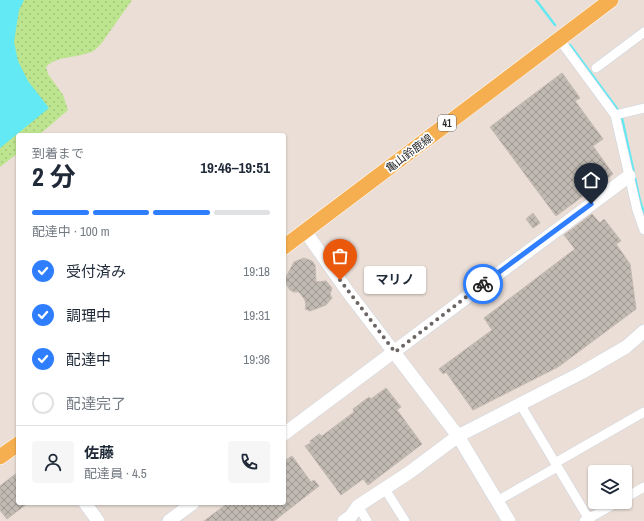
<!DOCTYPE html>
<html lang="ja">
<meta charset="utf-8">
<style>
:root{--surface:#fff;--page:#f6f6f7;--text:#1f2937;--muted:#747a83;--line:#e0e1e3;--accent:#2f7eff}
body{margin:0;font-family:"Archivo Narrow","Noto Sans JP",sans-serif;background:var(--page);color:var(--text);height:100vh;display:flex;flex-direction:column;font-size:15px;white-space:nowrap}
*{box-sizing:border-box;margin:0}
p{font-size:13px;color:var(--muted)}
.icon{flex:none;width:22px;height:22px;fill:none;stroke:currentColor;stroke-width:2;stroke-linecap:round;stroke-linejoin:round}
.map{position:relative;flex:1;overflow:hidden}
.drawer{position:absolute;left:16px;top:133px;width:270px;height:372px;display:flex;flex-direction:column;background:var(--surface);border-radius:4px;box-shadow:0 1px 3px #0004}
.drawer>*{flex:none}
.fabs{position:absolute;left:588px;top:465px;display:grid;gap:8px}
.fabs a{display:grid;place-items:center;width:44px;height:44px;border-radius:4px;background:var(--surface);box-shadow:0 1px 3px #0004;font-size:20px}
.pin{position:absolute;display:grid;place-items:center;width:34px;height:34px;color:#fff;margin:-41px -17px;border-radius:50% 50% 50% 0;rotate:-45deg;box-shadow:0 0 4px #0007}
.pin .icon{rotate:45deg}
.courier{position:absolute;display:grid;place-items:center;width:40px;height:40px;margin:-20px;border:3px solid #2f7eff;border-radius:50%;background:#fff;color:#222;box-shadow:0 1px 5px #0007}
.bubble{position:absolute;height:28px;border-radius:4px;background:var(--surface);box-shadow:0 1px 3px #0004;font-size:13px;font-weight:700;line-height:28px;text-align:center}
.headline em{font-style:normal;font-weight:700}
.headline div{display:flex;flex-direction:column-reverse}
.headline{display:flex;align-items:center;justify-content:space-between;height:68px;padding:0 16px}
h1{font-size:26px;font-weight:700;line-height:30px}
.bar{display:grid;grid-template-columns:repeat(4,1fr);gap:6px 4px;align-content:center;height:48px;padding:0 16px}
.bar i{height:5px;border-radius:3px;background:var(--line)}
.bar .current{background:var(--accent)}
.bar p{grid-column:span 4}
.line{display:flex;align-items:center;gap:10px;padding:0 16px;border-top:1px solid var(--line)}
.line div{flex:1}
.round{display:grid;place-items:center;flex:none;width:42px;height:42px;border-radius:4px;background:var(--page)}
ol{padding:0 16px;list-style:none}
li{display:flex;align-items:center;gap:12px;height:44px}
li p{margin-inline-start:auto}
li .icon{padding:4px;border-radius:50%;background:var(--accent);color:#fff;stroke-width:4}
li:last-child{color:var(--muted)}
li i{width:22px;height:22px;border:2px solid var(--line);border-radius:50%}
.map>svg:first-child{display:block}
.grass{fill:url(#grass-dots)}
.water{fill:#63e9f3}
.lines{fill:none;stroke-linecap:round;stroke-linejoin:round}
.stream{stroke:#63e9f3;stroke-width:2.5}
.building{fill:url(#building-cross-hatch);stroke:#c5bab1}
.street-casing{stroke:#ccd4e1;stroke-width:10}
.secondary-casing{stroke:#ccd4e1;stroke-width:14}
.primary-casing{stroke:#fff;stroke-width:16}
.street{stroke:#fff;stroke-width:9}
.secondary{stroke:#fff;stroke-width:13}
.primary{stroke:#f6af50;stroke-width:15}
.done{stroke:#6b6664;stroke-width:4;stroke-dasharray:0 7.2}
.route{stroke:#2f7eff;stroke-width:5}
.labels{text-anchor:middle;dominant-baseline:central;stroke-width:3.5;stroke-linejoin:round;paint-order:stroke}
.shield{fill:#fff;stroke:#676767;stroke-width:1}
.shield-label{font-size:10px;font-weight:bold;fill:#262626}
.street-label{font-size:11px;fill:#262626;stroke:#fff}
</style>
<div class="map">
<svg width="644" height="521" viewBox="0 0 644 521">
<defs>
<pattern id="grass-dots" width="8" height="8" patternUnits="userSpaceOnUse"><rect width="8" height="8" fill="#bde48f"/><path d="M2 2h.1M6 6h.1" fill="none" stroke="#a2c37b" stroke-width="1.8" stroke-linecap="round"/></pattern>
<pattern id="building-cross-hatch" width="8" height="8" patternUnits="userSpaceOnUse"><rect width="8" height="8" fill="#c1bab3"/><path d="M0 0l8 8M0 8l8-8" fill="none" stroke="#9d9791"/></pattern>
</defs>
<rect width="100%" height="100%" fill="#eaded6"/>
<path class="grass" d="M0,0H132L101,44C97,48 94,52 88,53C75,58 56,56 46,67L48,74L63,95L68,110L39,135H18V153L0,167Z"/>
<polygon class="water" points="0,0 24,0 19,10 14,42 18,61 28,81 49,108 0,148"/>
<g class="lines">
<g class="stream">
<polyline points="536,0 555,25"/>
<polyline points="570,45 618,110"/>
<polyline points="622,118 640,201 644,213"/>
</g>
</g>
<g class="building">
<polygon points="562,73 580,98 575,101 603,139 593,146 613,174 556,216 490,127"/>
<polygon points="533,213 540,223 533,228 526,219"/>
<polygon points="592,214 600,223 604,219 621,241 616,244 630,264 636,309 558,367 473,410 446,372 443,374 439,369 492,330 484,318 575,249 564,235"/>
<polygon points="304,258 312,261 315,265 316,282 326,281 332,288 330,294 332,298 326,305 310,311 305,309 306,307 305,300 299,292 294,292 290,290 284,281 294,262"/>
<polygon points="386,388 401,407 397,410 422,444 368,485 363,479 341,495 305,446 311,443 310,441 319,434 322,436 354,412 353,409 369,397 371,399"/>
<polygon points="292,456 311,482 314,480 319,486 274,521 204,521 228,503 284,503 284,461"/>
<polygon points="18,472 18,503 28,503 7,519 0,510 0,486"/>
</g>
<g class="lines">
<g class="street-casing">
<g id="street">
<polyline points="559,39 615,115 637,210 644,230"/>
<polyline points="596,68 644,32"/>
<polyline points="615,115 644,108"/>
<polyline points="520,404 590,521"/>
<polyline points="555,463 644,412"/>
<polyline points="385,489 405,521"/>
<polyline points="625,498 644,487"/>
<polyline points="497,501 557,467"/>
<polyline points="358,506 367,521"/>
<polyline points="584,521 618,502"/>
</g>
</g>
<g class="secondary-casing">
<g id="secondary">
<polyline points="305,231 348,292 458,436 509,521"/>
<polyline points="284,434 629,176"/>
<polyline points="85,503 98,521"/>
<polyline points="169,521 193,503"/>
<polyline points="344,521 351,516 358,506 410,472 458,436 581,373 626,347 644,331"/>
</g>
</g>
<g class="primary-casing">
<g id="primary">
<polyline points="284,247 611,0"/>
<polyline points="0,457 18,444"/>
</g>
</g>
<use href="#street" class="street"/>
<use href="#secondary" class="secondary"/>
<use href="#primary" class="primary"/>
</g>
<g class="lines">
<polyline class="done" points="340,280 395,352 483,284"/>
<polyline class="route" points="483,284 591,204"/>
</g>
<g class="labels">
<rect class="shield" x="438" y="115" width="18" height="16" rx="3"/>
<g class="shield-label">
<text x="447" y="123">41</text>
</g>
<g class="street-label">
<text transform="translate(409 153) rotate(-37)">亀山鈴鹿線</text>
</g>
</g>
</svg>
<div class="fabs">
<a><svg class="icon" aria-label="layers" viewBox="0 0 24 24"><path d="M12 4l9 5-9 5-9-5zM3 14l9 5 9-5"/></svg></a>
</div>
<div class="pin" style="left:340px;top:280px;background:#ea580c"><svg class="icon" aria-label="bag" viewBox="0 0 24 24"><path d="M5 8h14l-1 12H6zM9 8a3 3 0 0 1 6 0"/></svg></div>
<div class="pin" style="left:591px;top:204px;background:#1f2937"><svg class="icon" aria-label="home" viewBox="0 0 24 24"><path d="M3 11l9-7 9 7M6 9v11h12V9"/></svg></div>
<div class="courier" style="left:483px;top:284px"><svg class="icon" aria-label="bike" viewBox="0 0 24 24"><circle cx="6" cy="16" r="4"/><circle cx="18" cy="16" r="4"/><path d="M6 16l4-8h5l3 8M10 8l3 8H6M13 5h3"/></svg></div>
<div class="bubble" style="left:364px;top:266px;width:62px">マリノ</div>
<section class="drawer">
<div class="headline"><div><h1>2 分</h1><p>到着まで</p></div><em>19:46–19:51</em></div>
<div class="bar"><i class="current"></i><i class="current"></i><i class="current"></i><i></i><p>配達中 · 100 m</p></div>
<ol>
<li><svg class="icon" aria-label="check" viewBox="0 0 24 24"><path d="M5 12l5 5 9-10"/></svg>受付済み<p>19:18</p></li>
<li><svg class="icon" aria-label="check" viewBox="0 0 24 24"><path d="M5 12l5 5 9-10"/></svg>調理中<p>19:31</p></li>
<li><svg class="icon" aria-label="check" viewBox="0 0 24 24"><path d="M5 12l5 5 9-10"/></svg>配達中<p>19:36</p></li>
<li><i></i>配達完了</li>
</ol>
<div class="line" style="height:72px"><a class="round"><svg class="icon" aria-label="person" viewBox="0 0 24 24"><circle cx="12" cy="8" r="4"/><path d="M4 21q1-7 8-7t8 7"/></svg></a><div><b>佐藤</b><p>配達員 · 4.5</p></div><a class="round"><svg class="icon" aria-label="phone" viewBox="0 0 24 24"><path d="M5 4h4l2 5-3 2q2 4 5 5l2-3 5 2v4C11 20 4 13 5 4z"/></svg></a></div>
</section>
</div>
